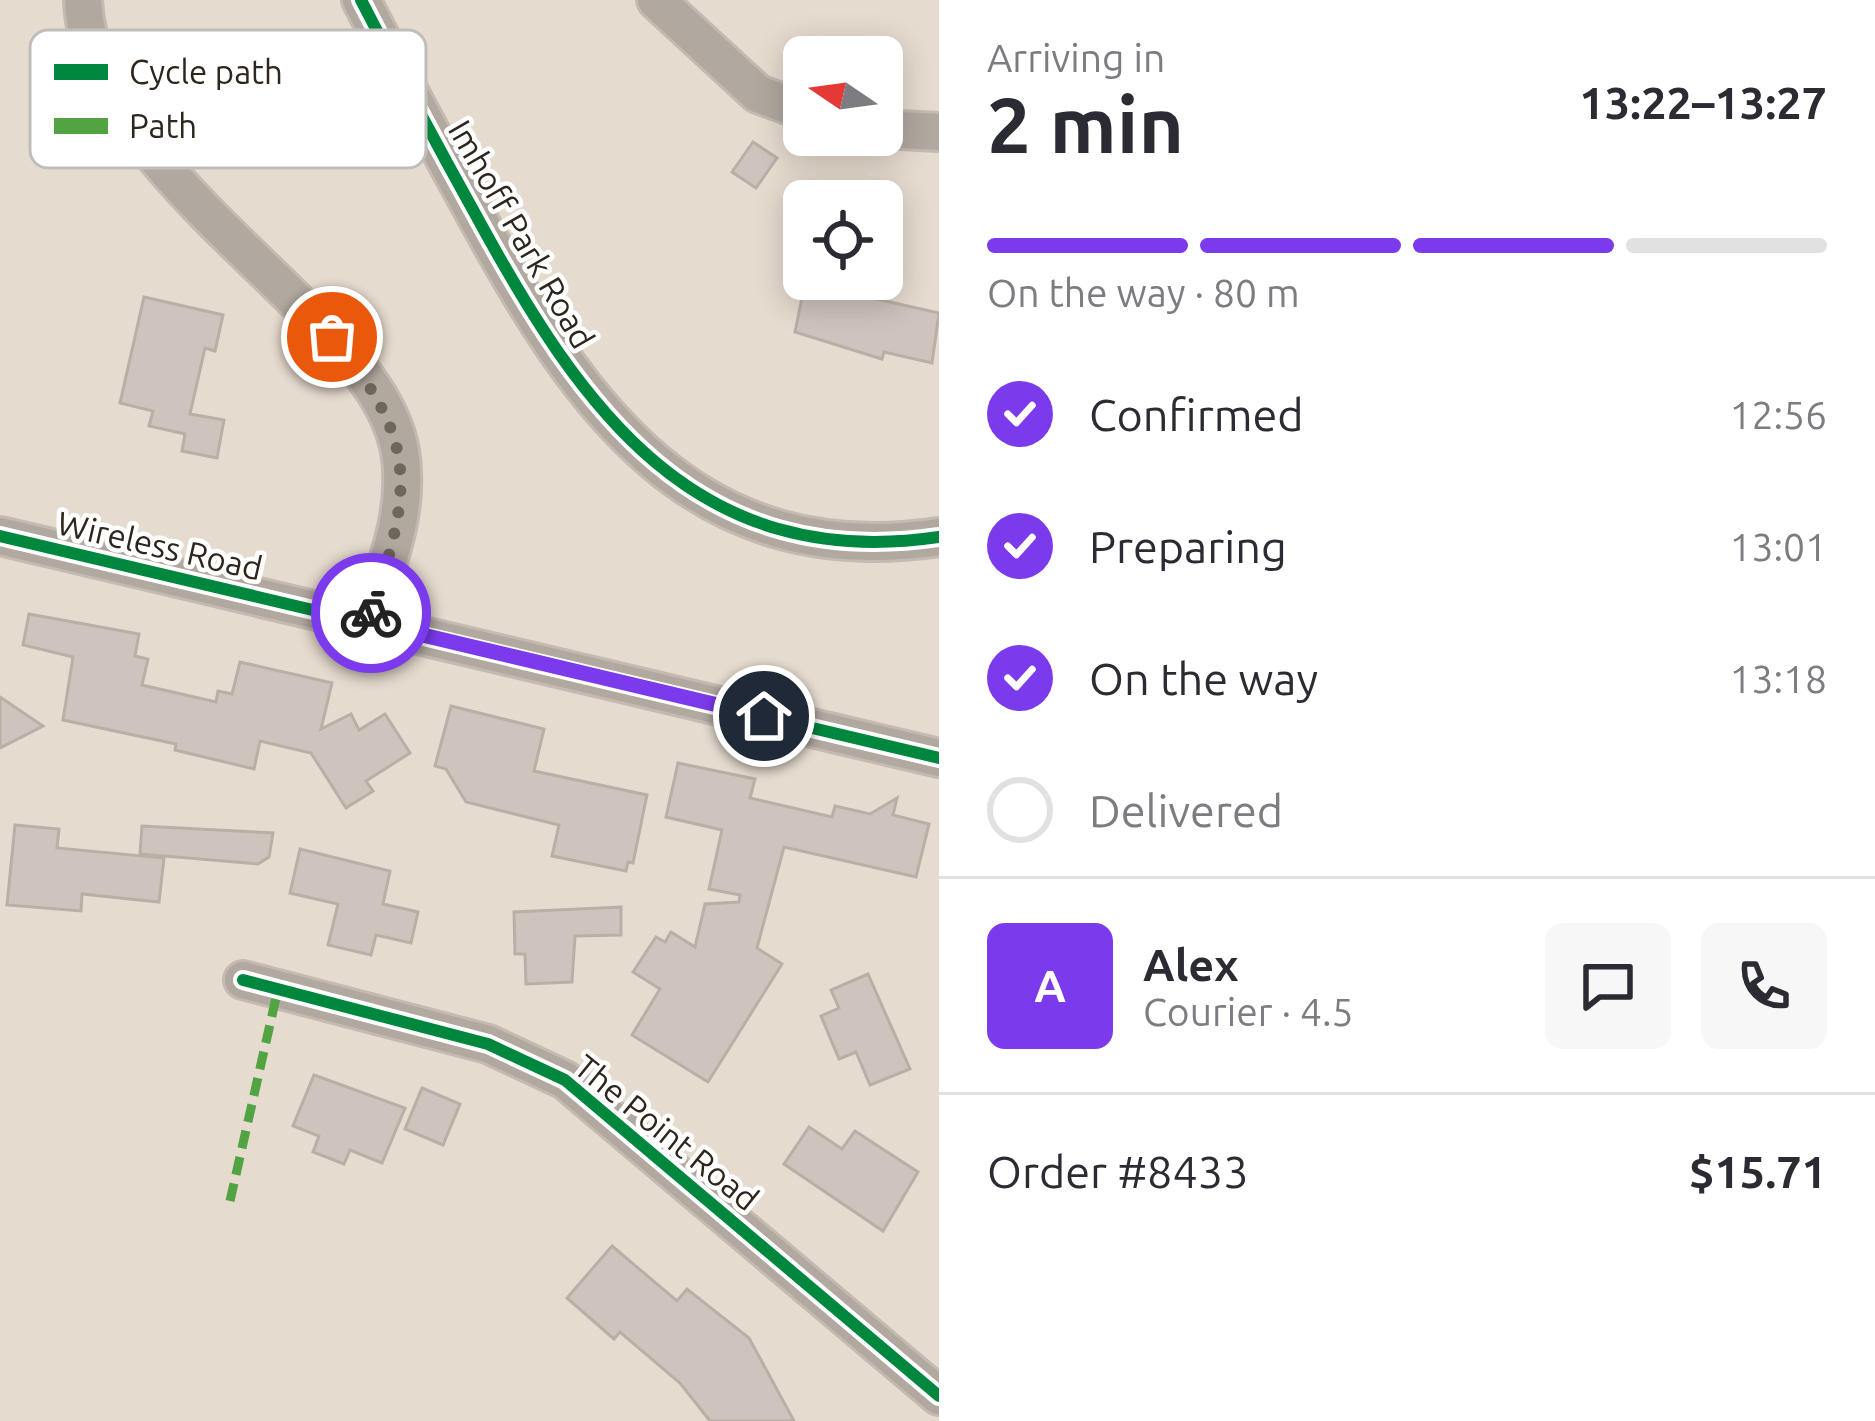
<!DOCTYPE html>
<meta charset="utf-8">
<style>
:root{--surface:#fff;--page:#f7f7f7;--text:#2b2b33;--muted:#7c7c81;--line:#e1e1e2;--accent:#7c3aed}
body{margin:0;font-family:Ubuntu,sans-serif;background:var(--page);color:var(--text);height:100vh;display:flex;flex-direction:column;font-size:45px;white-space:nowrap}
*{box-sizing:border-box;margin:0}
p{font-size:39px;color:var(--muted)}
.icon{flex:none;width:66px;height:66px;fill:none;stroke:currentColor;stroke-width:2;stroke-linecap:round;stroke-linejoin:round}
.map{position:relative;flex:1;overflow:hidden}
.details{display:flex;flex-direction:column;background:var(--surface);width:936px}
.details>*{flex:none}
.needle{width:78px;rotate:283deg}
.controls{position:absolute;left:783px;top:36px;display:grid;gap:24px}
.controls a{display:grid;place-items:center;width:120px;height:120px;border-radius:18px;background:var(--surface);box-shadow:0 6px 30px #0003;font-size:60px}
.pin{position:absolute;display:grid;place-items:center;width:102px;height:102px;color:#fff;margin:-51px;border:6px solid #fff;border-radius:50%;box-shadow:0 3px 12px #0007}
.courier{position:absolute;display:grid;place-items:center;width:120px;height:120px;margin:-60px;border:9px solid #7c3aed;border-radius:50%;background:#fff;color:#222;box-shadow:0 3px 15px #0007}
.head em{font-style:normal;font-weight:600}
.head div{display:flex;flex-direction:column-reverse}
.head{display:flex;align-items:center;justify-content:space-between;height:204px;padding:0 48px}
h1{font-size:78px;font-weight:600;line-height:90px}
.bar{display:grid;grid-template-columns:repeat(4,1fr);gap:18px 12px;align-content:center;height:144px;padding:0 48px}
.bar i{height:15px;border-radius:9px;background:var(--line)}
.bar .selected{background:var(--accent)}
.bar p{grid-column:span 4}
.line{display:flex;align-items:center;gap:30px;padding:0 48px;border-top:3px solid var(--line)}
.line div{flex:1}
.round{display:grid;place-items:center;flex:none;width:126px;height:126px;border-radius:18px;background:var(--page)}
ol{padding:0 48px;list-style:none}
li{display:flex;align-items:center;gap:36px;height:132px}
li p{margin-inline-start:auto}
li .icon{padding:12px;border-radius:50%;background:var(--accent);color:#fff;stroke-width:4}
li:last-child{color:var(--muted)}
li i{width:66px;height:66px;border:6px solid var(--line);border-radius:50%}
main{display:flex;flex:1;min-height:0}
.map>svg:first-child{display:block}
.building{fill:#cec4bd;stroke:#b9afa7;stroke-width:3}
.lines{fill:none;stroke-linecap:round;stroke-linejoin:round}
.street-casing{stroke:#c3bab1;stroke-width:42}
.street{stroke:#b1a8a0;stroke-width:36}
.quiet{stroke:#52a341;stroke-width:9;stroke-dasharray:18 9;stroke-linecap:butt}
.cycleway-casing{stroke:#fff;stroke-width:20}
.cycleway{stroke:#00873e;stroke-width:12}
.done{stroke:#6e655b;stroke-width:12;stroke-dasharray:0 21.6}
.route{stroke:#7c3aed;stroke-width:15}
.labels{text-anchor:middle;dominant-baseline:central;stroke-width:9;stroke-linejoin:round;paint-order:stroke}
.street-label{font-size:33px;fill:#2e261d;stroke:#fff}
.key{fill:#fff;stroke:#c0bebb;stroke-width:3}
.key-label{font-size:33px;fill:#2e261d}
</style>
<main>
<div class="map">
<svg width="939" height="1421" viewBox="0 0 939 1421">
<rect width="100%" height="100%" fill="#e6dbcf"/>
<g class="building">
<polygon points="753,142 777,158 756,188 732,172"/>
<polygon points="805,283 939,313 932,363 884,352 882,359 795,332"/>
<polygon points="144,297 223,315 215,351 205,348 190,414 224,420 217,458 182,451 185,434 149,426 153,411 120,403"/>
<polygon points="29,614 139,634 135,656 148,659 142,685 216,702 218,691 232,694 240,662 332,683 321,729 351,714 359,730 385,714 410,753 366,781 373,791 346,808 311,753 260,741 254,769 175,750 176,744 63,720 73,657 23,645"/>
<polygon points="0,697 43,726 0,748"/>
<polygon points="451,706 544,729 534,771 647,795 633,863 628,862 626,871 552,856 559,825 466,802 446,769 435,766"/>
<polygon points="678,763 755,779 750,798 832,817 835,806 870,814 897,798 893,815 929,824 916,877 784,847 757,948 782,964 708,1082 632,1035 660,989 633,972 656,937 665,942 671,932 695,947 705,904 739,902 740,895 709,889 722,830 666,817"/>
<polygon points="15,825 59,829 57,848 164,858 159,902 82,894 81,911 7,905"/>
<polygon points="142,826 273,833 269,857 258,864 140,854"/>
<polygon points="300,849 390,871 383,904 418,912 411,943 376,935 371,955 328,945 338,904 290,893"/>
<polygon points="621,907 621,935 575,936 572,982 526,984 525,954 515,954 514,912"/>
<polygon points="868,974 910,1069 870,1085 856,1052 839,1059 821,1016 839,1008 831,990"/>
<polygon points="314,1075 405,1108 382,1163 350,1150 344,1164 313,1152 319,1136 293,1126"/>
<polygon points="422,1088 460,1104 443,1145 405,1129"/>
<polygon points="809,1127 842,1149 855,1131 918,1172 883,1231 784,1164"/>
<polygon points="612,1246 677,1301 687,1289 749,1338 794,1421 710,1421 680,1383 620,1332 614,1339 567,1298"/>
</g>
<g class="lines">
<g class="street-casing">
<g id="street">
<path d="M83,0C87,121 231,233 310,315C347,353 390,397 400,451C410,511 386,567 368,622"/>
<path d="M361,0C399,74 438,147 478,219C581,408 695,573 939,537"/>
<polyline points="656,0 758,94 804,111"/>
<polyline points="882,129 939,132"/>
<polyline points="0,536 939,758"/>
<polyline points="243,980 488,1044 565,1080 939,1396"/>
</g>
</g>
<use href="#street" class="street"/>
<polyline class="quiet" points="230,1201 278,989"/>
<g class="cycleway-casing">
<g id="cycleway">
<path d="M361,0C399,74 438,147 478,219C581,408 695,573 939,537"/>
<polyline points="0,536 939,758"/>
<polyline points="243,980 488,1044 565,1080 939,1396"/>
</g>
</g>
<use href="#cycleway" class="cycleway"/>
</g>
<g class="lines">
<path class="done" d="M332,337C420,442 412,489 371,613"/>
<polyline class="route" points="371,613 368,622 764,716"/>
</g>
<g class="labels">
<g class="street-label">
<text transform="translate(522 234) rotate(60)">Imhoff Park Road</text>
<text transform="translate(160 545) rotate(13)">Wireless Road</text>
<text transform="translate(667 1132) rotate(39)">The Point Road</text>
</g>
</g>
<rect x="30" y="30" width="396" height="138" rx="18" class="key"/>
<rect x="54" y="64" width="54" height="16" fill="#00873e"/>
<rect x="54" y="118" width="54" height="16" fill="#52a341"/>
<g class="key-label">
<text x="129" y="84">Cycle path</text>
<text x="129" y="138">Path</text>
</g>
</svg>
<div class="controls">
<a><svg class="needle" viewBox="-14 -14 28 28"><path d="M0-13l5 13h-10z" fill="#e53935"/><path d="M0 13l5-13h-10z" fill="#7c7c81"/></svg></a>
<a><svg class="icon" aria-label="locate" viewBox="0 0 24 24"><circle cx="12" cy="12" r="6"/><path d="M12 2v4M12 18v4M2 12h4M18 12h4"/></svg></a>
</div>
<div class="pin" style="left:332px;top:337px;background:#ea580c"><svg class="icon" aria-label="bag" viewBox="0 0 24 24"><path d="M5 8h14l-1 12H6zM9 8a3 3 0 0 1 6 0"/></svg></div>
<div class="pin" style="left:764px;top:716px;background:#1f2937"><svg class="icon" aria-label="home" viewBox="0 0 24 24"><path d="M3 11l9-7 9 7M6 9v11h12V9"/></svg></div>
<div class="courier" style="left:371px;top:613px"><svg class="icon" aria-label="bike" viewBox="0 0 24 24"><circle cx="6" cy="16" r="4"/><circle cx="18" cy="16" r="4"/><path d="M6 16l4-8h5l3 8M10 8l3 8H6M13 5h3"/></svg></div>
</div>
<section class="details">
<div class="head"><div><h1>2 min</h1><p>Arriving in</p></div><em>13:22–13:27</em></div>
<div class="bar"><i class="selected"></i><i class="selected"></i><i class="selected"></i><i></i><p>On the way · 80 m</p></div>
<ol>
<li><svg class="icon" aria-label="check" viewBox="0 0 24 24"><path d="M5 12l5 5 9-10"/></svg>Confirmed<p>12:56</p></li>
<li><svg class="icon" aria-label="check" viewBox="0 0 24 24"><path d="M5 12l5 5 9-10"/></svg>Preparing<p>13:01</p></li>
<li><svg class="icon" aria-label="check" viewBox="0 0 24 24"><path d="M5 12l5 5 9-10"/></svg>On the way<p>13:18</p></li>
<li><i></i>Delivered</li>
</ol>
<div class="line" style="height:216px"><b class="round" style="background:var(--accent);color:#fff">A</b><div><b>Alex</b><p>Courier · 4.5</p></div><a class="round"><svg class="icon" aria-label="chat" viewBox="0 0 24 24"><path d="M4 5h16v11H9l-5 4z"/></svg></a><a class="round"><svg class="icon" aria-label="phone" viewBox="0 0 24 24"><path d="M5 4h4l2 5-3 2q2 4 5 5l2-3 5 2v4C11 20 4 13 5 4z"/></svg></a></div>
<div class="line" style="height:156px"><div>Order #8433</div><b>$15.71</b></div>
</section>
</main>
